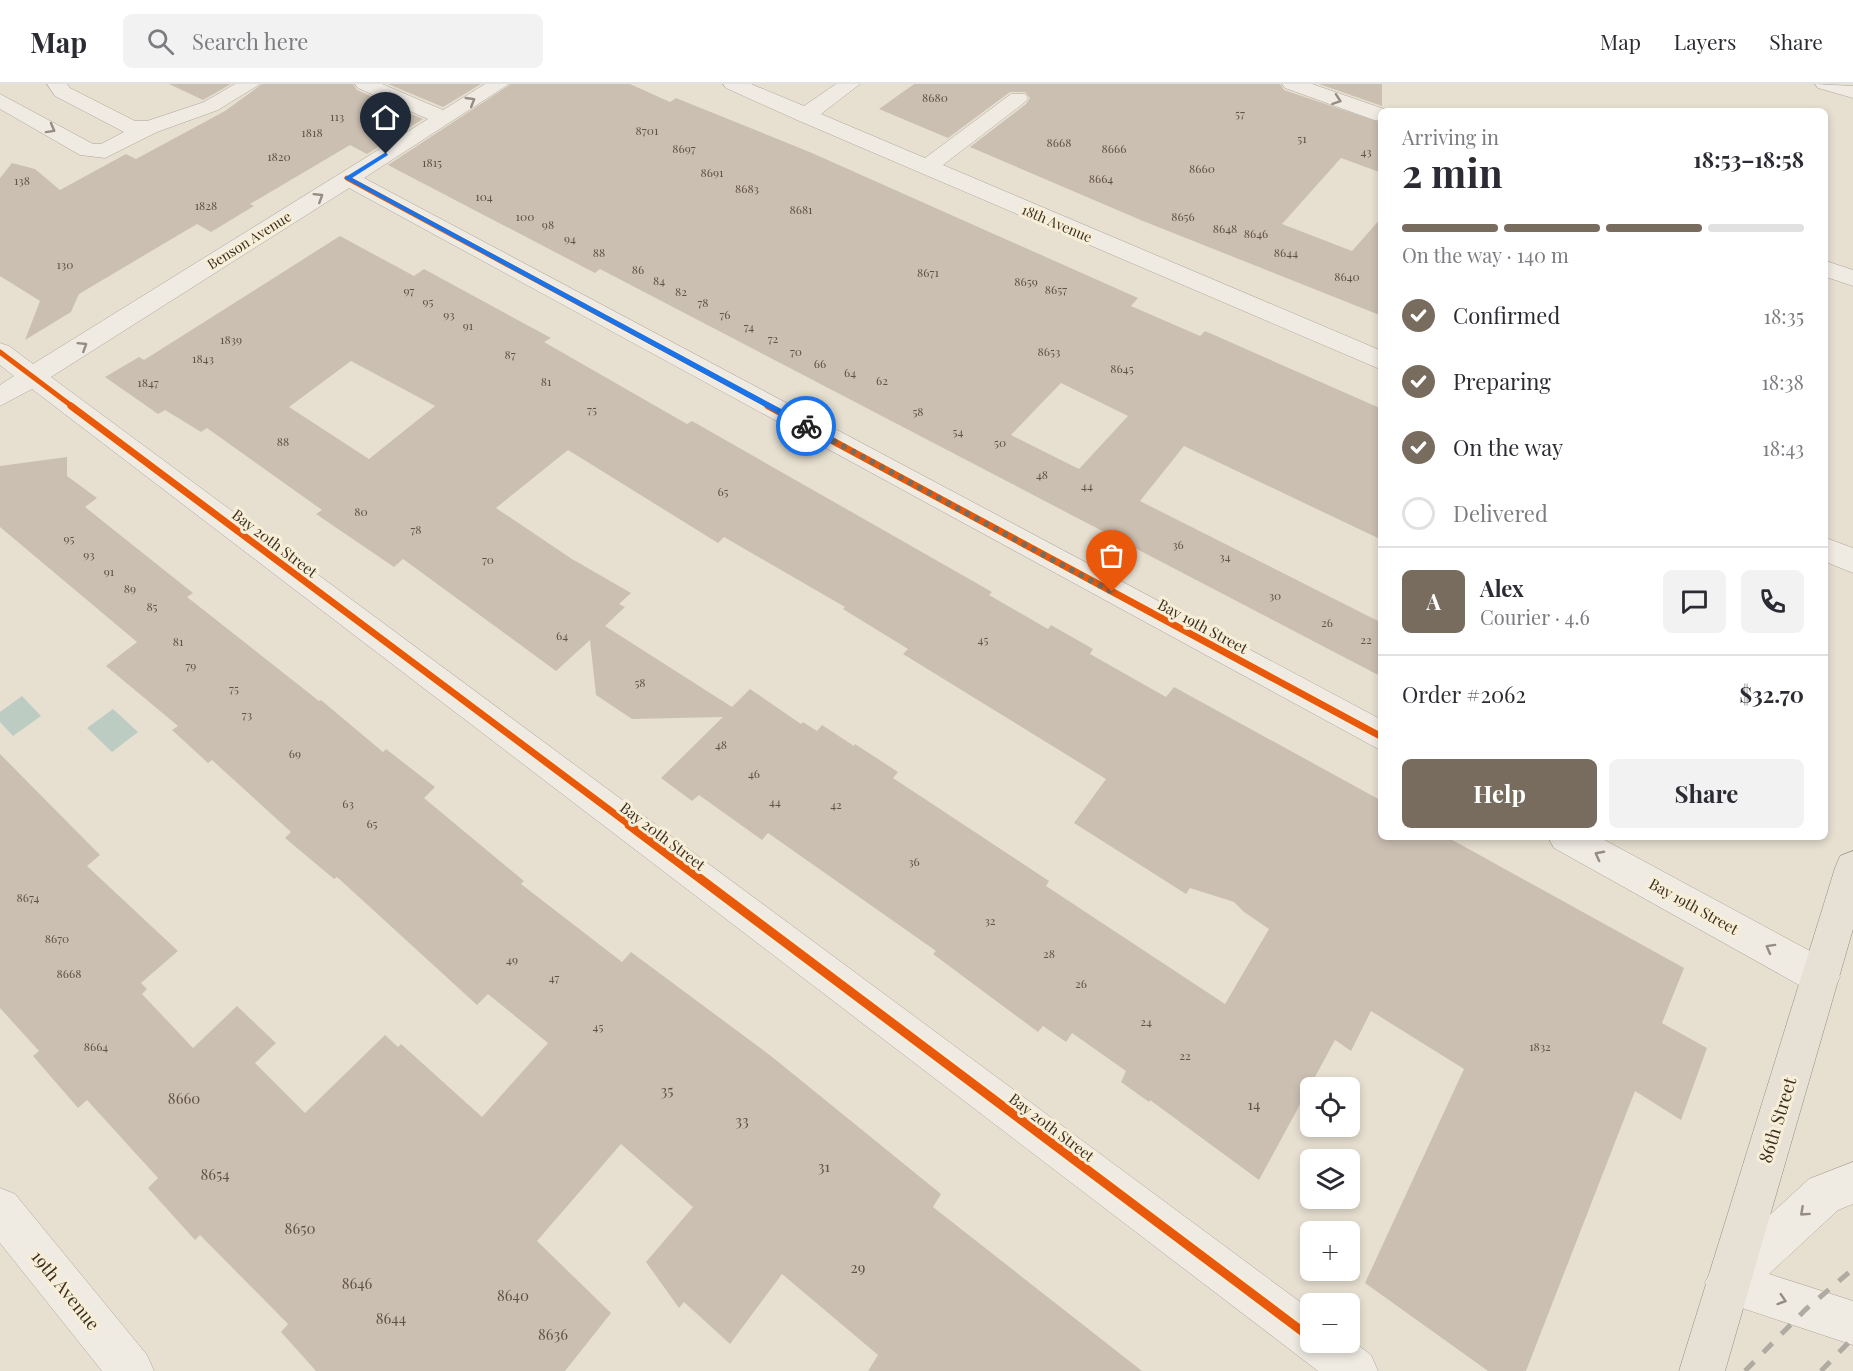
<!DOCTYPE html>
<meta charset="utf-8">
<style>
:root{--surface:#fff;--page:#f2f2f3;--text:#2b2b33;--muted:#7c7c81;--line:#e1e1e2;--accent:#786c5e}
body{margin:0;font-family:"Playfair Display",serif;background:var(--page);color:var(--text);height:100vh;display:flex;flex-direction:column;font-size:22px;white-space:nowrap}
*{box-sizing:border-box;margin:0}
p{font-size:20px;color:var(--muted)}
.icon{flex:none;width:33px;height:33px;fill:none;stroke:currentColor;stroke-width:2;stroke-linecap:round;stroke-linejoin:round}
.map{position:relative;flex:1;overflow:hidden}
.drawer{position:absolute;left:1378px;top:24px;width:450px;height:732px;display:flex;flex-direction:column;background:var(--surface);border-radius:9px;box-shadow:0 3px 9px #0003}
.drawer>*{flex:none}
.tools{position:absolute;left:1300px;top:993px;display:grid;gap:12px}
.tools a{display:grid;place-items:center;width:60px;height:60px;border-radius:9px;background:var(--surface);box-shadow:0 3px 9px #0003;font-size:30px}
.pin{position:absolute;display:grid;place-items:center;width:51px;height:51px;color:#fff;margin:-62px -26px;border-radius:50% 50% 50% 0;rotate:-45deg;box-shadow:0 0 6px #0007}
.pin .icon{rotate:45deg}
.courier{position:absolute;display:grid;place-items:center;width:60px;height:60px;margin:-30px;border:4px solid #1a73e8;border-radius:50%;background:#fff;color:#222;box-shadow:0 2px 8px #0007}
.head em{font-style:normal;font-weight:700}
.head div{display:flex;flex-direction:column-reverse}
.head{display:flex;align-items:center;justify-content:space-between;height:102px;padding:0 24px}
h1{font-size:39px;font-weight:700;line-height:45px}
.bar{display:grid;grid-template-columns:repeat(4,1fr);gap:9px 6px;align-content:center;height:72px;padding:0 24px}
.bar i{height:8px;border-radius:4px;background:var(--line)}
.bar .current{background:var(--accent)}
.bar p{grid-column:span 4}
.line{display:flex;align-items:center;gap:15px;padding:0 24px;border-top:2px solid var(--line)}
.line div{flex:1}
.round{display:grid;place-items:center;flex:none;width:63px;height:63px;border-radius:9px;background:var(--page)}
ol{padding:0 24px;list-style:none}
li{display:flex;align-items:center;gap:18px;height:66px}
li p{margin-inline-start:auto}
li .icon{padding:6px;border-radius:50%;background:var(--accent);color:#fff;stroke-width:4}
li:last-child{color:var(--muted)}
li i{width:33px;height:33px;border:3px solid var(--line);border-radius:50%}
.action{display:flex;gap:12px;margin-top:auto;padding:12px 24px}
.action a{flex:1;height:69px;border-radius:9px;background:var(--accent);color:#fff;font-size:24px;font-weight:700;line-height:69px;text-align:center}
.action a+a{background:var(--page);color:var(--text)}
header{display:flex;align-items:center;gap:36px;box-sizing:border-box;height:84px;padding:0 30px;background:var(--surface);border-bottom:2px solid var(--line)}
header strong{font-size:28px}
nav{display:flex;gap:33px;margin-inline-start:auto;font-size:21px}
.search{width:420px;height:54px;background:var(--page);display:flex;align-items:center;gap:15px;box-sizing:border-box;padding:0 21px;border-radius:9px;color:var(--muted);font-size:22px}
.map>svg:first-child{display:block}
.water{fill:#bcccc2}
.building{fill:#cbbfb2;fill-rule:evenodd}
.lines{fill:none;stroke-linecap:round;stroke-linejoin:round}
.minor-casing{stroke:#ada599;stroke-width:1}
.major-casing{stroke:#928b80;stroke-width:1}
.minor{fill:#efebe3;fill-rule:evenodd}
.major{fill:#e6e1d4;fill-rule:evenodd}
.rail{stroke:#afaaa2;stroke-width:5;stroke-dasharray:13 13;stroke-linecap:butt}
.cycleway-far2-casing{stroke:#f7eed8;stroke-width:8}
.cycleway-far1-casing{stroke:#f7eed8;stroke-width:10}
.cycleway-casing{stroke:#f7eed8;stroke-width:13}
.cycleway-far2{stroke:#e8590c;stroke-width:5}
.cycleway-far1{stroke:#e8590c;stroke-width:7}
.cycleway{stroke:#e8590c;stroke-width:9}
.oneway{stroke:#968c82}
.route{fill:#1a73e8}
.done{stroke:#786c5e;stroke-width:6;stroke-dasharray:0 10.8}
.labels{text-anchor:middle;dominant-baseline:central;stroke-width:6;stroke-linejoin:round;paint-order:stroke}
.number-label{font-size:12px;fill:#605244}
.far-street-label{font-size:14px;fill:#3d2e20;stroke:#f7eed8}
.street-label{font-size:15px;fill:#3d2e20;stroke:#f7eed8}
.near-number-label{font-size:15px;fill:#605244}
.near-street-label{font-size:18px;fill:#3d2e20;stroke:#f7eed8}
</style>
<header>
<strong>Map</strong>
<div class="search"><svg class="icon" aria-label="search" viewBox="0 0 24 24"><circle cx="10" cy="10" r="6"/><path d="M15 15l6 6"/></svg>Search here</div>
<nav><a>Map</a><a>Layers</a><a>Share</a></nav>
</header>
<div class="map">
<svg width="1853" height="1287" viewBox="0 0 1853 1287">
<rect width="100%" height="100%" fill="#e7e0d1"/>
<g class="water">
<polygon points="22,612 41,632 13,652 0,638 0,628"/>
<polygon points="113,625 138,648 112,668 87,644"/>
</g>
<g class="building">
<polygon points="169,0 231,0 203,16"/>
<polygon points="262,0 353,0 357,6 423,35 367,70 350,61 250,120 254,122 211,148 197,140 79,210 71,228 25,256 40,217 0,192 0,94 12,79 35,85 60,106 126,70 136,75 225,27"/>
<polygon points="388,0 481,0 443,23"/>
<path d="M511,0H630L670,18L676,14L812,69L1138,214L1131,222L1200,252L1205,247L1382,325V456L1184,362L1140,417L1382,539V593L600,185L595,189L388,81ZM1061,299L1128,332L1079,385L1011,351Z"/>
<polygon points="914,0 1280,0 1284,6 1382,39 1382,89 1341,74 1282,140 1352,167 1382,133 1382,232 1143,137 970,63 1026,20 1030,14 1025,8 1010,8 948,54 879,25"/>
<polygon points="1319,0 1382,0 1382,22"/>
<path d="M340,152L414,192L424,185L551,254L544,258L687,340L692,337L992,508L989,511L1048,545L1051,541L1093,565L1090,570L1166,613L1174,603L1382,717V753H1447L1684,884L1662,939L1707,964L1681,1036L1635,1007L1526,1287H1488L1365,1199L1464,985L1371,927L1351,967L1335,956L1259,1096L1150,1016L1149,1018L1121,998L1126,987L1072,949L1066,958L1043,942L1038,948L933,870L936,867L768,749L762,756L699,711L692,717L661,694L723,633L632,635L596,611L590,556L556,587L403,475L394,483L316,430L322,426L207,344L201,348L165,326L158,330L105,293L139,273L144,276ZM351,277L435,322L369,375L289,323ZM568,366L718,459L724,453L845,523L843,525L908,565L903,570L1106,695L1074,739L1186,810L1190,804L1234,818L1244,828L1269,845L1225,920L1046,802L1049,797L893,694L898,688L855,660L854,662L822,641L817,647L803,638L801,640L750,605L732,623L605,542L625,523L619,520L631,509L572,475L496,424Z"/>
<polygon points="67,373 67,392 97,414 85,423 193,509 187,513 319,617 321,616 383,668 386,665 435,703 424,714 524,797 521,800 622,878 631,868 771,972 941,1110 933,1123 1142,1287 868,1287 878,1271 782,1190 730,1260 684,1218 679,1224 646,1178 693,1123 621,1060 537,1157 611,1229 565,1287 316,1287 281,1248 288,1240 200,1151 195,1156 148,1104 158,1094 87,1016 78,1024 33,972 39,967 0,924 0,670 100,771 87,782 178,867 141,899 147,905 142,910 193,964 237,922 276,959 255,979 305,1029 385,951 398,963 401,960 482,1033 548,959 488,910 477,921 337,793 334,795 285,754 291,748 212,676 208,679 172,646 178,642 106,582 137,558 0,443 0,382"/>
</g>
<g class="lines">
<g class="minor-casing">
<g id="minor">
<polygon points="47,0 67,0 70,4 135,37 147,37 204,18 235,0 260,0 218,26 157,48 105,74 80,71 0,25 0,10 93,60 101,60 124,48 55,12"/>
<polygon points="355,0 382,0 443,26 485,0 509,0 364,94 1382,636 1382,667 349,104 51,293 1311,1226 1311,1258 1350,1258 1350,1255 1371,1271 1378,1287 1318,1287 32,305 0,322 0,301 14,292 0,281 0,259 9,262 33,280 428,35 358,4"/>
<polygon points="723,0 751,0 804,22 836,0 860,0 821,30 925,74 1011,10 1025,10 1028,14 1025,18 943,81 1382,267 1382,286 797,36 726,4"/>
<polygon points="1282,0 1312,0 1390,27 1382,27 1382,37 1374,36 1285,4"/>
<polygon points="1815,0 1853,2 1853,14 1818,4"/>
<polygon points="1826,177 1853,186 1853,202 1826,193"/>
<polygon points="1826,454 1853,464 1853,489 1826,478"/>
<polygon points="1548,753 1599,753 1834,880 1840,893 1834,906 1821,912 1808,906 1554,764"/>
<polygon points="1853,1078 1853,1120 1838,1126 1769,1190 1853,1217 1853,1261 1712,1214 1705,1199 1712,1184 1809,1095"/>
<polygon points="0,1104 15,1110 147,1271 154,1287 102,1287 0,1159"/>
</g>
</g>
<g class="major-casing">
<polygon id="major" points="1853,767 1853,845 1725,1287 1679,1287 1835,784 1840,772"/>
</g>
<use href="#minor" class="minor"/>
<use href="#major" class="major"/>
<g class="rail">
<polyline points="1745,1287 1805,1226 1853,1185"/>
<polyline points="1821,1287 1853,1254"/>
</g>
<g class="cycleway-far2-casing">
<g id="cycleway-far2">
<polyline points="347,94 771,323"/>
<polyline points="0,268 73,323"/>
</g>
</g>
<g class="cycleway-far1-casing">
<g id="cycleway-far1">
<polyline points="71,322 631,742"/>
<polyline points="768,322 1382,653"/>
</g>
</g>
<g class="cycleway-casing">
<polyline id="cycleway" points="629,741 1311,1254"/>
</g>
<use href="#cycleway-far2" class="cycleway-far2"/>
<use href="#cycleway-far1" class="cycleway-far1"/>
<use href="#cycleway" class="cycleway"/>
</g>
<defs><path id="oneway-chevron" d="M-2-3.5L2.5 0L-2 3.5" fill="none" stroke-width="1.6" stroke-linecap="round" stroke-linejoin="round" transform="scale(1.5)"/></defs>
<g class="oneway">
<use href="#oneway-chevron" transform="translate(1337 16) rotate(19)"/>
<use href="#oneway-chevron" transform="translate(471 17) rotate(-31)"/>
<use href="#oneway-chevron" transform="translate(51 45) rotate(29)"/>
<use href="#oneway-chevron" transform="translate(319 113) rotate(-32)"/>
<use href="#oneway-chevron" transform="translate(83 262) rotate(-32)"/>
<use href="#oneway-chevron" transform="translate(1599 771) rotate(-152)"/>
<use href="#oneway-chevron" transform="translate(1770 864) rotate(-151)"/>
<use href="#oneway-chevron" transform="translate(1804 1128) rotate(138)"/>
<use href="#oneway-chevron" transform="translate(1782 1216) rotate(18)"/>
</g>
<polygon class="route" points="386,68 388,71 352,94 809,340 809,344 804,344 344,94"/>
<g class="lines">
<polyline class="done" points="806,342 1112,508"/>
</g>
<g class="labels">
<g class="number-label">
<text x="935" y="13">8680</text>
<text x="1240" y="29">57</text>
<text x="337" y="32">113</text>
<text x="647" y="46">8701</text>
<text x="312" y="48">1818</text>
<text x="1302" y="54">51</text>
<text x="1059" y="58">8668</text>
<text x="684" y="64">8697</text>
<text x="1114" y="64">8666</text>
<text x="1366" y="67">43</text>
<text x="279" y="72">1820</text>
<text x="432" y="78">1815</text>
<text x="1202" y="84">8660</text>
<text x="712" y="88">8691</text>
<text x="1101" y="94">8664</text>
<text x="22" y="96">138</text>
<text x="747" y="104">8683</text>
<text x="484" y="112">104</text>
<text x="206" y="121">1828</text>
<text x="801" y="125">8681</text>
<text x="525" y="132">100</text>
<text x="1183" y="132">8656</text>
<text x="548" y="140">98</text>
<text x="1225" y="144">8648</text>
<text x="1256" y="149">8646</text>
<text x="570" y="154">94</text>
<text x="599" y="168">88</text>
<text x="1286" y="168">8644</text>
<text x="65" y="180">130</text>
<text x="638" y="185">86</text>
<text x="928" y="188">8671</text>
<text x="1347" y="192">8640</text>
<text x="659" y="196">84</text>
<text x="1026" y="197">8659</text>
<text x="1056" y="205">8657</text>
<text x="409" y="206">97</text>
<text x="681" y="207">82</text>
<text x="428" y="217">95</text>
<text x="703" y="218">78</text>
<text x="449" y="230">93</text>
<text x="725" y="230">76</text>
<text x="468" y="241">91</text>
<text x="749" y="242">74</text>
<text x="773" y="254">72</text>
<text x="231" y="255">1839</text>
<text x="796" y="267">70</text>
<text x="1049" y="267">8653</text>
<text x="510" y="270">87</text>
<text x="203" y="274">1843</text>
<text x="820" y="279">66</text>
<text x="1122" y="284">8645</text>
<text x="850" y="288">64</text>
<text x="882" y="296">62</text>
<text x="546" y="297">81</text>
<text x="148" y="298">1847</text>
<text x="592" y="325">75</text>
<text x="918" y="327">58</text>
<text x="958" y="347">54</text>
<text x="283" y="357">88</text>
<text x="1000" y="358">50</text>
<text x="1042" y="390">48</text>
<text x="1087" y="401">44</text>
<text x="723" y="407">65</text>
<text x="361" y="427">80</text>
<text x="416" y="445">78</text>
<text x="69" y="454">95</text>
<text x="1178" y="460">36</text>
<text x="89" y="470">93</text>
<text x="1225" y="472">34</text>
<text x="488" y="475">70</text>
<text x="109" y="487">91</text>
<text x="130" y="504">89</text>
<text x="1275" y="511">30</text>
<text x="152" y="522">85</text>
<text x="1327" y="538">26</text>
<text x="562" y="551">64</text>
<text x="983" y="555">45</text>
<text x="1366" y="555">22</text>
<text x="178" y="557">81</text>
<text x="191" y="581">79</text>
<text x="640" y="598">58</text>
<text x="234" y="604">75</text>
<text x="247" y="630">73</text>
<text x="721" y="660">48</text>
<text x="295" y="669">69</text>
<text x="754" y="689">46</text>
<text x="775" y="717">44</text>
<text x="348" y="719">63</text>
<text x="836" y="720">42</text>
<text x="372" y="739">65</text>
<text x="914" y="777">36</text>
<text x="28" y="813">8674</text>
<text x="990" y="836">32</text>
<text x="57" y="854">8670</text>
<text x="1049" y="869">28</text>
<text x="512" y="875">49</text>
<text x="69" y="889">8668</text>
<text x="554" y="893">47</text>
<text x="1081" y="899">26</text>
<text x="1146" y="937">24</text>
<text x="598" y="942">45</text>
<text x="96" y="962">8664</text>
<text x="1540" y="962">1832</text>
<text x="1185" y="971">22</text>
</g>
<g class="far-street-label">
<text transform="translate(1057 139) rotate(23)">18th Avenue</text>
<text transform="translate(249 156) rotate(-32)">Benson Avenue</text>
</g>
<g class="street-label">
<text transform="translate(275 459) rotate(37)">Bay 20th Street</text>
<text transform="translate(1203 542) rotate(28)">Bay 19th Street</text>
<text transform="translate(663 752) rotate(37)">Bay 20th Street</text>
<text transform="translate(1694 822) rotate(29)">Bay 19th Street</text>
<text transform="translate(1052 1043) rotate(37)">Bay 20th Street</text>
</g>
<g class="near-number-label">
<text x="667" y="1006">35</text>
<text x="184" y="1014">8660</text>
<text x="1254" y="1020">14</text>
<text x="742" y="1036">33</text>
<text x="824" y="1082">31</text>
<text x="215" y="1090">8654</text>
<text x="300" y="1144">8650</text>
<text x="858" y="1183">29</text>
<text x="357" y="1199">8646</text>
<text x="513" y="1211">8640</text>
<text x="391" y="1234">8644</text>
<text x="553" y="1250">8636</text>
</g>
<g class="near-street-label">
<text transform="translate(1777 1036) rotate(-73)">86th Street</text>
<text transform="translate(66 1206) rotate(51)">19th Avenue</text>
</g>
</g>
</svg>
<div class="tools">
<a><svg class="icon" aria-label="locate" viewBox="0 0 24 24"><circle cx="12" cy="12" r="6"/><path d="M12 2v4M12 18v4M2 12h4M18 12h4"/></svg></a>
<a><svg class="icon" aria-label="layers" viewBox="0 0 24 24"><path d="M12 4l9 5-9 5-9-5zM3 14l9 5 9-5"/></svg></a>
<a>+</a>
<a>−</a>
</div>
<div class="pin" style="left:1112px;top:508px;background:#ea580c"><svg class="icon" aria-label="bag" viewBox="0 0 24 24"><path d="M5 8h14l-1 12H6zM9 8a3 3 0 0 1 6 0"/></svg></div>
<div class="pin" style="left:386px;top:70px;background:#1f2937"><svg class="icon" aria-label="home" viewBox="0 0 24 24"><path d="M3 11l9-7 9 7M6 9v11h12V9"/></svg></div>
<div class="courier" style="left:806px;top:342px"><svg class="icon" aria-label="bike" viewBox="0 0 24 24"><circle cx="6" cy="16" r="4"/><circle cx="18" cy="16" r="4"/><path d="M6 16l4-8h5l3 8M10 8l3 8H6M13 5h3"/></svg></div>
<section class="drawer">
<div class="head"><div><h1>2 min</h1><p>Arriving in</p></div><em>18:53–18:58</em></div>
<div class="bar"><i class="current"></i><i class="current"></i><i class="current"></i><i></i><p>On the way · 140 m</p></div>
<ol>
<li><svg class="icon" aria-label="check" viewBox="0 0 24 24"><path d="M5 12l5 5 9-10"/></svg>Confirmed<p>18:35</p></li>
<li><svg class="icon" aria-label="check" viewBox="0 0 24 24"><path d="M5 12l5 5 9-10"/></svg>Preparing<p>18:38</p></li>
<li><svg class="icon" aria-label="check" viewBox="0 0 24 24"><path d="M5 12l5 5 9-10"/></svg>On the way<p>18:43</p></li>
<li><i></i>Delivered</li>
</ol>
<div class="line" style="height:108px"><b class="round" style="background:var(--accent);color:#fff">A</b><div><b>Alex</b><p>Courier · 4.6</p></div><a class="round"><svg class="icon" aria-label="chat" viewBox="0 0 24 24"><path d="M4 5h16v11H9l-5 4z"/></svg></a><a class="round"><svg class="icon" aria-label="phone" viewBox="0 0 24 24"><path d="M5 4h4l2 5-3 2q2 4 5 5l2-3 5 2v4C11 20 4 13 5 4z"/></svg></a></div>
<div class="line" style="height:78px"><div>Order #2062</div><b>$32.70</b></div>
<div class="action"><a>Help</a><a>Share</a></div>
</section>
</div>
